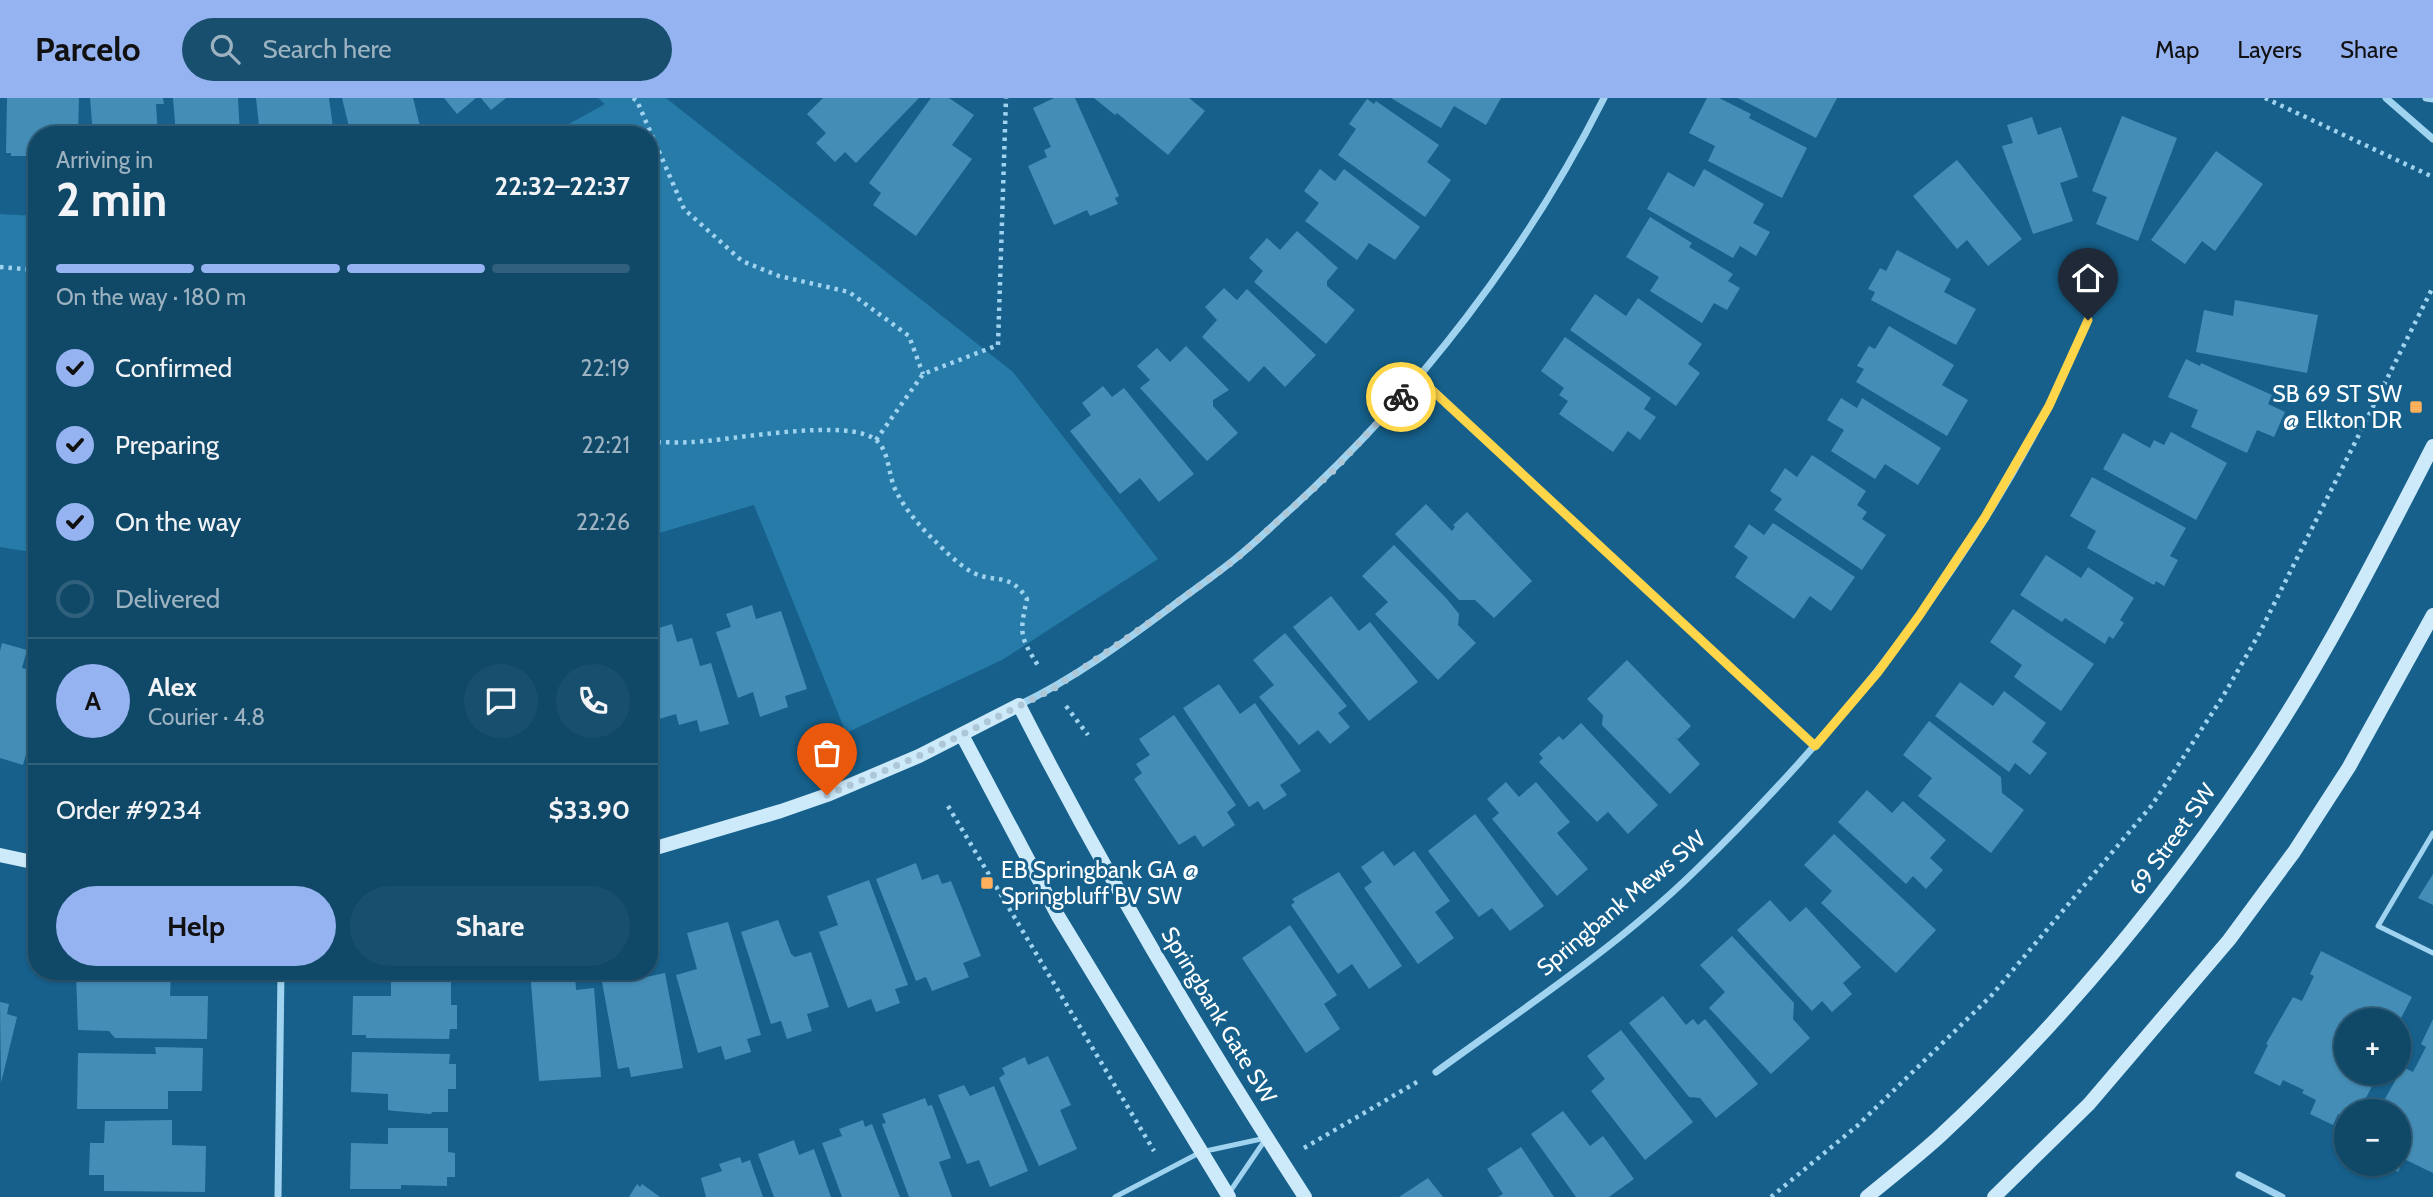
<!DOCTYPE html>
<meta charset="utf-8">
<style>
:root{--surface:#104868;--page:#194f6e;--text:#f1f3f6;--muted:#9cb2c0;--line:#30607c;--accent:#95b2f1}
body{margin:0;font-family:Cabin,sans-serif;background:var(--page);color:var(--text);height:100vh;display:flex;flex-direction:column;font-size:26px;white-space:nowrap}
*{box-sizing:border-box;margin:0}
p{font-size:23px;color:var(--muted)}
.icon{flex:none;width:38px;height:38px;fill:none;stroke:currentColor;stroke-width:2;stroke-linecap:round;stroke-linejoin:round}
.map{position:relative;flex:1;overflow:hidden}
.sheet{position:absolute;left:28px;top:28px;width:630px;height:854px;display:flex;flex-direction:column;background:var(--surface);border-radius:28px;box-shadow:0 2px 5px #0004,0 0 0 2px var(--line)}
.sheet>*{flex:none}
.tools{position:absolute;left:2334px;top:910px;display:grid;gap:14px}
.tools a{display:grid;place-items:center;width:77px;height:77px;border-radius:50%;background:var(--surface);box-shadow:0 2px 5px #0004,0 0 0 2px var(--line);font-size:35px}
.pin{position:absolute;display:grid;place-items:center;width:60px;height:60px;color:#fff;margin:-72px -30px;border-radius:50% 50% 50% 0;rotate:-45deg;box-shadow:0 0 7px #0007}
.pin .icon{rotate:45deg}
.courier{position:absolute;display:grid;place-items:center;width:70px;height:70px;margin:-35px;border:5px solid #ffd54a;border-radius:50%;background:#fff;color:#222;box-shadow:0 2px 9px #0007}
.overview em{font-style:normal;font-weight:700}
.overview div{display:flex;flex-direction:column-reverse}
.overview{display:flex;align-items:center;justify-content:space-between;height:119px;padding:0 28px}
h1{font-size:46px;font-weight:700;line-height:52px}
.bar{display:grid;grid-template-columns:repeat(4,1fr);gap:10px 7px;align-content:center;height:84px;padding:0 28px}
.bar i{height:9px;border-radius:5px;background:var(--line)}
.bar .on{background:var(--accent)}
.bar p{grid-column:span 4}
.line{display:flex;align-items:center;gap:18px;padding:0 28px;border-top:2px solid var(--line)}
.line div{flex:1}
.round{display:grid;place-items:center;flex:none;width:74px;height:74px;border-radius:37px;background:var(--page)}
ol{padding:0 28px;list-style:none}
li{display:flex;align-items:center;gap:21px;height:77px}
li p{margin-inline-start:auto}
li .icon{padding:7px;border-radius:50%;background:var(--accent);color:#111;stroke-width:4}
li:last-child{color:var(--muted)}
li i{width:38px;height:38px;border:4px solid var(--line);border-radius:50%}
.action{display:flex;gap:14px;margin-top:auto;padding:14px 28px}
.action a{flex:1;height:80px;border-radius:42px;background:var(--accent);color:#111;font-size:28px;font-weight:700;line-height:80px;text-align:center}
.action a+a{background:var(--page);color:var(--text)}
header{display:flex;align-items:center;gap:42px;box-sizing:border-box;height:98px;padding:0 35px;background:var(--accent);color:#111}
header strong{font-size:33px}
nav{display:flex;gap:38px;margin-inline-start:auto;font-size:24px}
.search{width:490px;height:63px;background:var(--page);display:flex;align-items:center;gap:18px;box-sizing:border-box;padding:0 24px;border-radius:38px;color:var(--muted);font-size:26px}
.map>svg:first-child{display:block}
.green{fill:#267ba8}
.building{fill:#448db6}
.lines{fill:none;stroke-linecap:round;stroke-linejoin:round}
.path{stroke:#a0d3ef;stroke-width:4.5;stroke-dasharray:3.5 5;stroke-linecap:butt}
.lane{stroke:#a0d3ef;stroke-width:5}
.street{stroke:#a0d3ef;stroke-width:7}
.secondary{stroke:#cdeafa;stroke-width:14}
.done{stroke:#adc7d6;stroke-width:7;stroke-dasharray:0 12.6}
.route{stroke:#ffd54a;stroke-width:9}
.poi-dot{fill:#ffb05d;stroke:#16608b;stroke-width:2.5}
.labels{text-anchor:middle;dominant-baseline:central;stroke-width:6;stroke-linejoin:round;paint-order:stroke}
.poi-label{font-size:23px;fill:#fff;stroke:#16608b;text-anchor:end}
.street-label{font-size:23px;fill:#fff;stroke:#16608b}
</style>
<header>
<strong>Parcelo</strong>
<div class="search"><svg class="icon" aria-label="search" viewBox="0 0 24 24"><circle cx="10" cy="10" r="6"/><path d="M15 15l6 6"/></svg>Search here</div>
<nav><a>Map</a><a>Layers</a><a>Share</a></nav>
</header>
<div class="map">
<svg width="2433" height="1099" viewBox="0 0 2433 1099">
<rect width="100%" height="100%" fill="#16608b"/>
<g class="green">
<polygon points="598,0 666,0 1013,274 1158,461 1002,562 846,635 754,407 649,438 649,37 549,37 605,6"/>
<polygon points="0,116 37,118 37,455 0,449"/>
</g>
<g class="building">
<polygon points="7,0 79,0 78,37 37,37 37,58 11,58 11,55 6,55"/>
<polygon points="90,0 163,0 164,6 156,6 158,37 93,37"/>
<polygon points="173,0 238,0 240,37 176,37"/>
<polygon points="256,0 329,0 334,37 260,37"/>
<polygon points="342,0 413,0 422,36 351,37"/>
<polygon points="444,0 476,0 457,16"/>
<polygon points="481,0 506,0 491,12"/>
<polygon points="823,0 919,0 856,65 845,54 835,64 816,45 826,35 807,16"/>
<polygon points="931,0 949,0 974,17 952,47 972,61 916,138 873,107 881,95 869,85"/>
<polygon points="1054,0 1075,0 1119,98 1115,100 1118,106 1090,118 1087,112 1054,127 1028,68 1047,59 1044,52 1051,49 1033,10"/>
<polygon points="1094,0 1189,0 1205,13 1168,57 1117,15 1115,17"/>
<polygon points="1391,0 1501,0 1486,27 1454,8 1441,30"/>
<polygon points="1707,0 1719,0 1751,16 1749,20 1807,50 1782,100 1708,63 1715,48 1689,35"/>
<polygon points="1738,0 1837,0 1816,40"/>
<polygon points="1367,1 1374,6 1376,3 1439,47 1427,64 1451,82 1425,119 1338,57 1356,31 1349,26"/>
<polygon points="2122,18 2177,40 2138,143 2096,126 2107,99 2092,93"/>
<polygon points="2032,19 2038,37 2061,29 2078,79 2060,85 2073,123 2033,136 2002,48 2013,45 2007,27"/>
<polygon points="2216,53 2263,86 2215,153 2202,143 2185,166 2151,142"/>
<polygon points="1957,62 2022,141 1988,168 1967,142 1957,151 1913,98"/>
<polygon points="1320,71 1335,83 1344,71 1420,129 1395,162 1369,145 1357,162 1305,123 1319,105 1304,93"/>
<polygon points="1704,71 1764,106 1753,125 1770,134 1756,158 1740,148 1733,160 1647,111 1668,74 1694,89"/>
<polygon points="1650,119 1692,145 1689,149 1733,176 1728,183 1740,190 1727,212 1714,205 1702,225 1650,193 1659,179 1626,159"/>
<polygon points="1297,133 1338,170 1327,183 1327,188 1355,212 1326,246 1254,184 1263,173 1249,160 1267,140 1280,152"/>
<polygon points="1897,152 1951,181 1944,194 1976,211 1956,247 1871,202 1875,194 1868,191 1880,170 1886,173"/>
<polygon points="1224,190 1237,202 1247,191 1316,257 1285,289 1264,268 1249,284 1202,239 1217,222 1205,209"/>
<polygon points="1595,196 1626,218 1638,200 1702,246 1688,266 1700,275 1676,308 1570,232"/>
<polygon points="2235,202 2318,217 2307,275 2196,254 2204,212 2233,218"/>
<polygon points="1889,228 1954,267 1942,287 1968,302 1947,338 1856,284 1864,271 1857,268 1869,248 1875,251"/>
<polygon points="1565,239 1651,300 1644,311 1656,319 1640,342 1628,333 1613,354 1559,316 1568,303 1559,297 1564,290 1541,273"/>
<polygon points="1186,248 1229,292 1213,302 1213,308 1238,335 1207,363 1140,290 1150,282 1137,268 1157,250 1170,264"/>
<polygon points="2186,261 2200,268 2201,265 2272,297 2268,306 2285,314 2274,339 2257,332 2247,355 2191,329 2198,312 2168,299"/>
<polygon points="1103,288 1112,299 1124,290 1194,376 1159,404 1140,380 1120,396 1070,333 1091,317 1082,305"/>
<polygon points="1841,300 1857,310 1862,300 1941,350 1918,387 1885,366 1875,381 1831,353 1844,332 1827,322"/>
<polygon points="2171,334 2227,365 2196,422 2103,371 2123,335 2150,350 2154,342 2164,347"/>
<polygon points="1812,357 1866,393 1857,407 1867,414 1862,421 1886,437 1862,472 1774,412 1782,401 1770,393 1785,370 1797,379"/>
<polygon points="2092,379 2186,430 2170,458 2178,462 2164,488 2156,483 2154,487 2087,450 2096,433 2070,418"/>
<polygon points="1426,406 1452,433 1455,429 1453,427 1467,414 1532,483 1494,520 1475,502 1459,502 1395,436"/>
<polygon points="1773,425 1855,479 1831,513 1810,498 1794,521 1735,479 1748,459 1734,449 1749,426 1764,437"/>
<polygon points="1394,447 1447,501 1459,516 1458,527 1476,545 1438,582 1375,516 1388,504 1362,478"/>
<polygon points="2046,457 2081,480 2088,469 2134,500 2120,522 2124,525 2113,541 2109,538 2105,546 2065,520 2062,524 2020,497"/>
<polygon points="1331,498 1359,533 1370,524 1418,584 1369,623 1293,529"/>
<polygon points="752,507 756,521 781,513 807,591 785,598 788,609 760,619 753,594 738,600 716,534 731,529 726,516"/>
<polygon points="2013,511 2094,566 2061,613 2014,579 2022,567 1990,544"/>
<polygon points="672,526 677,544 692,540 700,568 711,565 729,626 700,634 697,622 679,627 676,616 649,624 649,552 652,551 649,533"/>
<polygon points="1285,535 1347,608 1338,615 1350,629 1330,646 1318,632 1299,647 1259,599 1274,587 1253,562"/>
<polygon points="2,545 27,552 22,570 37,574 30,602 37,604 35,623 23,667 0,660 0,553"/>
<polygon points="1627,562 1691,628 1678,641 1675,639 1700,666 1670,696 1602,627 1603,617 1587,601"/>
<polygon points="1960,584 1993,608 2004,593 2046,625 2032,644 2047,655 2030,677 2015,665 2009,674 1935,618"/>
<polygon points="1219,586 1240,616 1255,605 1301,673 1280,687 1287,697 1264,712 1258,703 1249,709 1183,610"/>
<polygon points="1174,617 1236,707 1227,714 1235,727 1203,749 1195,737 1179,747 1134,681 1142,675 1136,666 1150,657 1139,641"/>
<polygon points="1929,623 2001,679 2002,695 2024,712 1991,755 1918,698 1932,680 1903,657"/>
<polygon points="1581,625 1658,707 1628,736 1608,714 1597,724 1539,664 1543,660 1539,656 1559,638 1563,642"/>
<polygon points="1506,684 1519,699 1536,684 1570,724 1557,735 1588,771 1557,798 1492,721 1499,715 1487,701"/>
<polygon points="1867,692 1892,715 1903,703 1946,742 1930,760 1943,772 1926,791 1913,778 1906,786 1838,724"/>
<polygon points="1475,716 1544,808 1510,833 1492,810 1479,819 1428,753"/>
<polygon points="1834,736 1936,832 1896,875 1821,805 1832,793 1804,767"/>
<polygon points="1383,753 1394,768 1414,753 1450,803 1435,814 1454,840 1418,866 1364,790 1372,784 1361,769"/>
<polygon points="916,765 922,782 938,776 942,786 951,783 981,858 963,865 969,879 932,893 926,879 916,883 876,781"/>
<polygon points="1339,774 1402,868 1369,891 1352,866 1338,876 1291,807 1295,804 1292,801"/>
<polygon points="2433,776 2433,807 2418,800"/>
<polygon points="869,782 908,887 895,891 900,905 876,914 871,901 848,910 819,834 838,827 827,798"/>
<polygon points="1770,802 1790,824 1806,809 1861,869 1843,885 1852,896 1832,914 1822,903 1812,913 1737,832"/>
<polygon points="778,822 791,856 795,859 811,854 829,909 807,916 812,933 787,941 781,923 771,926 741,834"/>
<polygon points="728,824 761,937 747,941 751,954 725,962 721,948 698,955 676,877 697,871 687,835"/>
<polygon points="1290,827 1337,897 1324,906 1340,931 1306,955 1242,860"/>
<polygon points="1732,838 1794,905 1793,921 1810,940 1771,976 1709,910 1725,894 1700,867"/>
<polygon points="2321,853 2412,899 2400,922 2395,919 2393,922 2347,922 2347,975 2379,975 2359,1013 2347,1013 2347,1021 2338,1016 2333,1027 2310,1016 2316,1002 2302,995 2304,992 2283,982 2280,988 2254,975 2268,947 2266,946 2293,899 2302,903 2314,878 2310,876"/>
<polygon points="81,873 171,875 170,898 208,898 207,941 115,940 109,933 78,932 76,876"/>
<polygon points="530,873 575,873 576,892 594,890 601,979 539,983"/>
<polygon points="600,873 645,873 646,879 665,875 683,970 631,979 629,969 618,971"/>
<polygon points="391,882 451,883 451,907 457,907 457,931 450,931 449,941 366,940 366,937 352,937 353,898 391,898"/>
<polygon points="1663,898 1686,927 1693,921 1698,927 1705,921 1758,986 1716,1020 1700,1000 1689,999 1629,925"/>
<polygon points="0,904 9,906 7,916 17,919 1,985"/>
<polygon points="2433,921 2433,1075 2404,1061 2398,1074 2381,1066 2399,1066 2399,1013 2378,1013 2403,969 2413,974 2426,949 2421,946"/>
<polygon points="1621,932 1693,1024 1645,1062 1591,993 1605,981 1587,958"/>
<polygon points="155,949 203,950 202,993 168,993 168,1011 77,1011 78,955 156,956"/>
<polygon points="352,954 450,956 449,966 456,966 456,991 448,991 448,1014 432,1014 431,1016 395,1013 388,1012 388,996 351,994"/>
<polygon points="1048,958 1071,1007 1060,1012 1077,1051 1039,1068 999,980 1005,976 1002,970 1025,959 1028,967"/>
<polygon points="964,987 970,998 994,988 1028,1073 990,1089 979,1062 967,1066 938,997"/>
<polygon points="925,1000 928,1008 932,1007 951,1060 939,1064 952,1099 909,1099 882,1026 886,1025 882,1016"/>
<polygon points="1563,1013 1590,1048 1603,1038 1634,1081 1609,1099 1576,1099 1531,1036"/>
<polygon points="172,1022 172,1047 206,1048 205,1094 104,1093 104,1077 89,1077 90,1045 104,1045 105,1023"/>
<polygon points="863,1022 865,1029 872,1026 900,1099 842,1099 822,1045 842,1038 839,1031"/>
<polygon points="388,1030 448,1030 448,1054 455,1055 455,1079 447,1079 447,1088 401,1087 401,1091 350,1091 351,1045 388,1046"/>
<polygon points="794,1042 799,1057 814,1051 831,1099 774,1099 758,1056"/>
<polygon points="1521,1049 1554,1099 1498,1099 1503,1096 1487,1071"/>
<polygon points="740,1059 742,1065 750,1062 763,1099 706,1099 701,1080 722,1073 719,1066"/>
<polygon points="1428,1080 1443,1099 1399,1099"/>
<polygon points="637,1086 640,1089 642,1086 660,1099 629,1099"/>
</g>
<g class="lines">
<g class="path">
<polyline points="633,0 637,3 684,111 742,163 779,178 849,194 909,238 923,276"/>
<polyline points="2265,0 2433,79"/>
<polyline points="0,169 37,172"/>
<polyline points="876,342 923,276 998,247 1006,0"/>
<path d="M649,344C663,344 678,345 692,344C729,343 851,318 877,343C890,355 888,378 896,393C905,411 920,429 935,443C945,453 959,467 972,474C993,486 1010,473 1027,501C1019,536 1020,539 1039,569"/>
<polyline points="1066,608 1088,637"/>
<polyline points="948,708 1154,1053"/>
<polyline points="1304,1050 1417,984"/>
<polyline points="1771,1099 1857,1028 1991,898 2152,707 2222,600 2259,536 2433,189"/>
</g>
<g class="lane">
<polyline points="2433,735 2378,828 2433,855"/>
<polyline points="1229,1095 1265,1042"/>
<polyline points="1115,1099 1201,1054 1266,1040"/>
</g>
<g class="street">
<polyline points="2386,0 2433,41"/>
<polyline points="2426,0 2433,1"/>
<polyline points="1419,280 1815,648"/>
<path d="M1019,607C1073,581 1123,545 1171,509C1192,493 1214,478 1235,461C1254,446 1272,428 1290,412C1418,295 1526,155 1604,0"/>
<path d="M1436,974C1524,910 1617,849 1695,773C1835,637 1960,483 2049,308C2063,280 2075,250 2088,222"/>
<polyline points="2239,1077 2282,1099"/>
<polyline points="278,1099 281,873"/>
</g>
<g class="secondary">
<polyline points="962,637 1058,818 1229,1099"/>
<path d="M649,752L781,713L827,697L919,658L1019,607C1105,776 1202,940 1305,1099"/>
<polyline points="0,757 37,765"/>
<path d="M1867,1099C1891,1079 1917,1059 1940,1038C2064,923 2170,794 2263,653C2327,556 2380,451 2433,348"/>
<polyline points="1994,1099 2089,1006 2229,842 2294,754 2349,669 2433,517"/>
</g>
</g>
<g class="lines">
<polyline class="done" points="827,697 919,658 1053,591 1153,522 1236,461 1334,372 1401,299"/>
<polyline class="route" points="1401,299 1419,280 1815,648 1878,574 1919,518 1985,419 2049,308 2088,222"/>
</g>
<g class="poi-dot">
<rect x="2409" y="302" width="14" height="14" rx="3.5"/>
<rect x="980" y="778" width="14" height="14" rx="3.5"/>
</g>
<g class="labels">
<g class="poi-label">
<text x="2402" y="296">SB 69 ST SW<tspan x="2402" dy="26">@ Elkton DR</tspan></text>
<text x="1001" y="772" text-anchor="start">EB Springbank GA @<tspan x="1001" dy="26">Springbluff BV SW</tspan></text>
</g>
<g class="street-label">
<text transform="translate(2172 741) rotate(-54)">69 Street SW</text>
<text transform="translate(1621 805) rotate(-40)">Springbank Mews SW</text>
<text transform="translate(1219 917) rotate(59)">Springbank Gate SW</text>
</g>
</g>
</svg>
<div class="tools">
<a>+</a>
<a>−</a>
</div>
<div class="pin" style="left:827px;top:697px;background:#ea580c"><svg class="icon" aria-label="bag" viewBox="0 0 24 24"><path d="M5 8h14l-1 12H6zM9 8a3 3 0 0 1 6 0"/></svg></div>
<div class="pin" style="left:2088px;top:222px;background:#1f2937"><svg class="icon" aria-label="home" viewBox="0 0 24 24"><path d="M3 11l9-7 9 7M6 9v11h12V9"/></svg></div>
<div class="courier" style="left:1401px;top:299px"><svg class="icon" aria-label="bike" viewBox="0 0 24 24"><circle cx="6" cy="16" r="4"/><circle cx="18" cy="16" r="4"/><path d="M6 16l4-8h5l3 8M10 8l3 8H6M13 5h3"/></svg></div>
<section class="sheet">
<div class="overview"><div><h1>2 min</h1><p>Arriving in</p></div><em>22:32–22:37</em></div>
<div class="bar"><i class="on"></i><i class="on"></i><i class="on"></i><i></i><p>On the way · 180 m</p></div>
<ol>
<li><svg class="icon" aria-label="check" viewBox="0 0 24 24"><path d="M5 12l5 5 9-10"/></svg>Confirmed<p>22:19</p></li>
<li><svg class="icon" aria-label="check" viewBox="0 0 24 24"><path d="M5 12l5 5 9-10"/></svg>Preparing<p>22:21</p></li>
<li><svg class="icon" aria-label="check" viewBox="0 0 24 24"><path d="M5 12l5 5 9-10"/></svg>On the way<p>22:26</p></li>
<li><i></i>Delivered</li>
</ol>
<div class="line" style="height:126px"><b class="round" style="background:var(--accent);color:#111">A</b><div><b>Alex</b><p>Courier · 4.8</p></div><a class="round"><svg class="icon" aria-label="chat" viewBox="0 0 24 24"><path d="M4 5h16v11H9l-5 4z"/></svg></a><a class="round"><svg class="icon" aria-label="phone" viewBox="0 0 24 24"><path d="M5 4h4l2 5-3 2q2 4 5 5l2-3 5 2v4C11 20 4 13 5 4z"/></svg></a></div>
<div class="line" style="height:91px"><div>Order #9234</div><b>$33.90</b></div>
<div class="action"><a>Help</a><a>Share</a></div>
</section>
</div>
